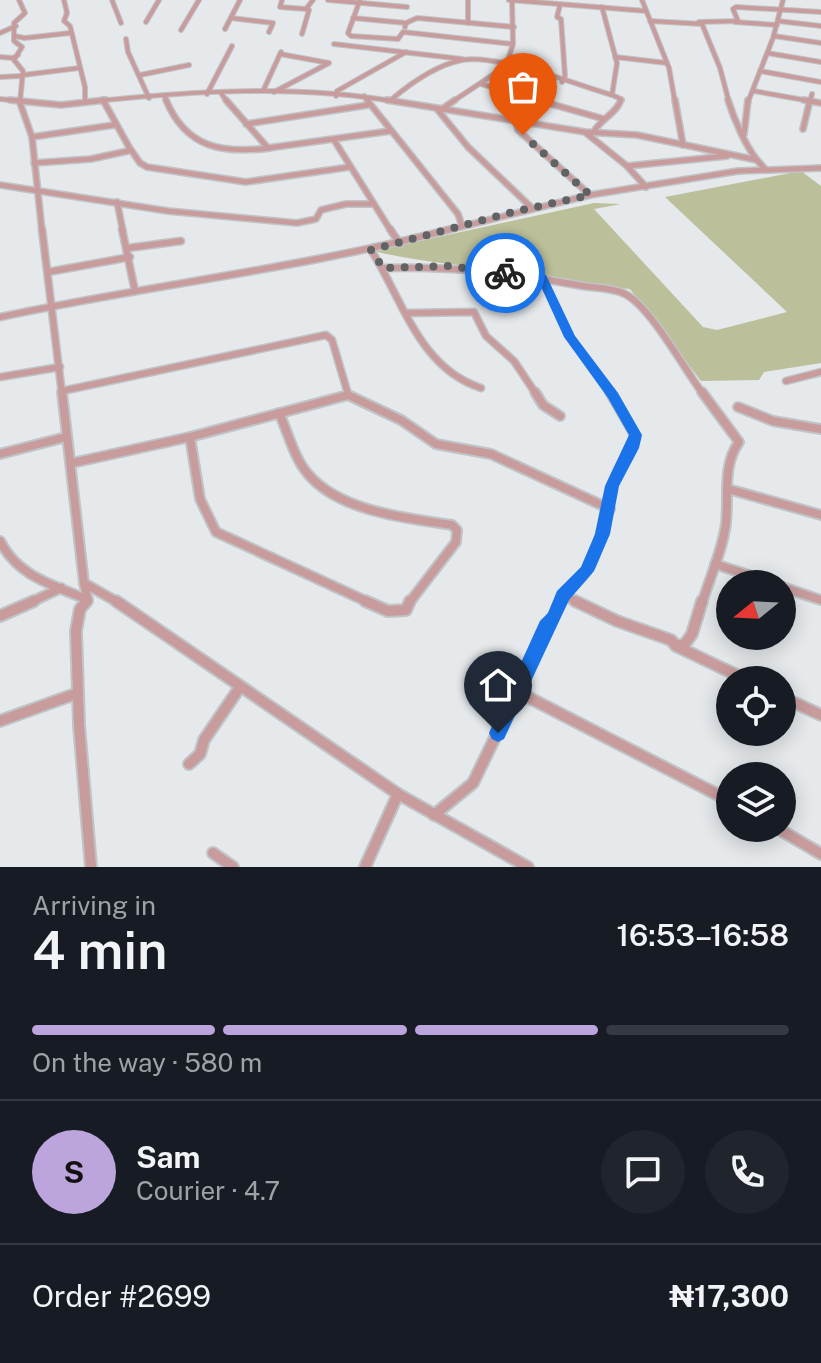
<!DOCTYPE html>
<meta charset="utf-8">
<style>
:root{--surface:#171b24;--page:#20242c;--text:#f1f3f6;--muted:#9ea1a6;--line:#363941;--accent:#bca5dc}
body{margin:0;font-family:"Public Sans",sans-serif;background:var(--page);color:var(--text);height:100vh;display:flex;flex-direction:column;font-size:30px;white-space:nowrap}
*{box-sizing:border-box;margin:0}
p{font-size:26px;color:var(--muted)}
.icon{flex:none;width:44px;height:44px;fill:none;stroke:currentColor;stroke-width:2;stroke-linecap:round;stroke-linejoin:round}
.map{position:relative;height:867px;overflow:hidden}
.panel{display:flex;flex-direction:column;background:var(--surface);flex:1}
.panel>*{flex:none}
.needle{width:52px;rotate:252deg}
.buttons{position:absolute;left:716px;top:570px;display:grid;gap:16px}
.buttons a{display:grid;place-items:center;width:80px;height:80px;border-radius:50%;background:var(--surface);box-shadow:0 4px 20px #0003;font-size:40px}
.pin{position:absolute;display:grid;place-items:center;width:68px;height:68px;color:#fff;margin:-82px -34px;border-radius:50% 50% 50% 0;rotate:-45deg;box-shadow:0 0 8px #0007}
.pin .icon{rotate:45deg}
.courier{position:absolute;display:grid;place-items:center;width:80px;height:80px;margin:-40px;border:6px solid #1a73e8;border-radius:50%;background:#fff;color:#222;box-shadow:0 2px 10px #0007}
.head em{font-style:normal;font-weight:600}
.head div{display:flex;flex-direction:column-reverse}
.head{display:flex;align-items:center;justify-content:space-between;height:136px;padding:0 32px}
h1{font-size:52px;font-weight:600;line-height:60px}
.bar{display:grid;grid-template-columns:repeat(4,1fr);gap:12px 8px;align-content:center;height:96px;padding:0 32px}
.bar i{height:10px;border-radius:6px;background:var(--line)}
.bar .selected{background:var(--accent)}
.bar p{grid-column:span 4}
.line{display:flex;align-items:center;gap:20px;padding:0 32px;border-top:2px solid var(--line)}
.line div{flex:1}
.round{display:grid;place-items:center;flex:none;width:84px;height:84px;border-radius:42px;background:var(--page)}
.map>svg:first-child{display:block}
.green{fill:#bbc09a}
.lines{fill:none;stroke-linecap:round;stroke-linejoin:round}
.street-far4-casing{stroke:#c0c4c6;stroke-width:6}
.street-far3-casing{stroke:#c0c4c6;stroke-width:8}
.street-far2-casing{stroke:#c0c4c6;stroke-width:9}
.street-far1-casing{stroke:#c0c4c6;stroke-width:12}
.street-casing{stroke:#c0c4c6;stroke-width:14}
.street-far4{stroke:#c89c9d;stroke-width:4}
.street-far3{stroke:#c89c9d;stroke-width:5}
.street-far2{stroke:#c89c9d;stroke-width:6}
.street-far1{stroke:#c89c9d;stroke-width:8}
.street{stroke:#c89c9d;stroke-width:10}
.route{fill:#1a73e8}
.done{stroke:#606264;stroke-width:8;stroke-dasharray:0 14.4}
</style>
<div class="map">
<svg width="821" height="867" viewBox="0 0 821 867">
<rect width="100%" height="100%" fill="#e5e9ec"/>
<path class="green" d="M801,171L821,186V363L764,372L759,380L701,381L630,289C588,286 549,276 508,271C463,265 418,262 374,251L594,203L621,204L594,209L703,327L717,330L787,312L665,197Z"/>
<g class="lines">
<g class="street-far4-casing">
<g id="street-far4">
<polyline points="19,0 25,13 14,23 14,41 22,47 14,60 23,71 20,102"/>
<polyline points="64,0 67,13 64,21 70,26 85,87 85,102"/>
<polyline points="112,0 121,23"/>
<polyline points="282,0 280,7 306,9"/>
<polyline points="328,0 407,7"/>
<polyline points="360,0 348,33 351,36 398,39 403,32 513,44"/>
<polyline points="468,0 468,23"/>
<polyline points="509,0 646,11"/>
<polyline points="642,0 669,68 675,102"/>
<polyline points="560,5 557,17 561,19 565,76 562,82"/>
<polyline points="602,7 617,63 612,95 621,99 620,102"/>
<polyline points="231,18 273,23 269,32"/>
<polyline points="353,18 406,23 405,27"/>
<polyline points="650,21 702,24 720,68 729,102"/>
<polyline points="778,21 821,26"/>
<polyline points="146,22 159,0"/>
<polyline points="699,22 738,21 733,9 736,7 821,12"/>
<polyline points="735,22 777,25"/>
<polyline points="406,23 417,18 514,27"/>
<polyline points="225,29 240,0"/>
<polyline points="181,30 199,0"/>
<polyline points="0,33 16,26"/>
<polyline points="302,34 309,10 306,9 313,0"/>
<polyline points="14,36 25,38 70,33"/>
<polyline points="774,36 821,43"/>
<polyline points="126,39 128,52 149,98"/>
<polyline points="334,44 462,59"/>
<polyline points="767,53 821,62"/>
<polyline points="0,57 13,58 18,55"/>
<polyline points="615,57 667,63"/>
<polyline points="760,71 821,82"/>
<polyline points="23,75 79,68"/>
<polyline points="140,75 189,65"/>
<polyline points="0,77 21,76"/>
<polyline points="481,84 544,102"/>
<polyline points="263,91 281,52"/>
<polyline points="754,91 815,102"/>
<polyline points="274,92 329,63 280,54"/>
<polyline points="221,93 227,102"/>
<polyline points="207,94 232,46"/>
<polyline points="336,96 337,91 406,52"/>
<polyline points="364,96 369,102"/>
<polyline points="165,97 167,102"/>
<polyline points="0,99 30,102"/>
<path d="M392,99C411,83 437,65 462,60C498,54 575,84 612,95"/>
<path d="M88,102C190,91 297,84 398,102"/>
<polyline points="452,102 506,66 513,44 512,0"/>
<polyline points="748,102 773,38 783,0"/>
<polyline points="810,102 812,94"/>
</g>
</g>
<g class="street-far3-casing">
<g id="street-far3">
<polyline points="10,100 61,105 106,100"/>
<polyline points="19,100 32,137 42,231"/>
<path d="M166,100C186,148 222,154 270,148"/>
<polyline points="226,100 268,148 390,131"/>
<polyline points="367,100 458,214 462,226"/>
<polyline points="387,100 585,132 637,135 757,160 765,169"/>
<polyline points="537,100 604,119"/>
<polyline points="675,100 683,145"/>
<path d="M728,100C734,119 745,145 757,160"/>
<polyline points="804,100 821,103"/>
<polyline points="538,101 515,118 518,130 590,195"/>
<polyline points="437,109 468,147 532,208"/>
<polyline points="442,109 455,100"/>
<polyline points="246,124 368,105"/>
<polyline points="803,129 810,100"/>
<polyline points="586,133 627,166 646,187"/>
<path d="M593,133C600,119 616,114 621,100"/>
<polyline points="744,134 748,100"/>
<polyline points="32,137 114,125"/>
<polyline points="334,140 391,231"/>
<polyline points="129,147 140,163 147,167 246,182 350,167"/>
<polyline points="34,163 91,159 128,151 129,147 103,100"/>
<polyline points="627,166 727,156"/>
<polyline points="0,185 168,211 297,223 316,219 321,210 346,204 373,204"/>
<polyline points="117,202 123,231"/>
<polyline points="444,231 590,195 738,171 821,168"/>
</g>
</g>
<g class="street-far2-casing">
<g id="street-far2">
<polyline points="42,229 62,394"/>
<polyline points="122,229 135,291"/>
<polyline points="390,229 400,244"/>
<polyline points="128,248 181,241"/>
<path d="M371,250C403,300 419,368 481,388"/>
<path d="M383,268C454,266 513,273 583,286C596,288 614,288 625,294C650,306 685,370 703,394"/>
<polyline points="48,272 130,257"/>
<polyline points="542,278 570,337 612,394"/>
<polyline points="407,313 474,312 486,336 514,361 536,394"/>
<path d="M0,317C150,285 303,268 451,229"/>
<polyline points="0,377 60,367"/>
<polyline points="786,381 821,372"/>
<polyline points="62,391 326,335 332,340 348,394"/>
</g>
</g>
<g class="street-far1-casing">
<g id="street-far1">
<polyline points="62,392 84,583 119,603"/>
<polyline points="535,392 543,405 560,416"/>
<polyline points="738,407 773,421 821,429"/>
<path d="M279,413C288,432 294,458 308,474C340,512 407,518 452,525L457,530L456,542L409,603"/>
<polyline points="190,437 200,499 216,532 370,603"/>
<polyline points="0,454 66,437"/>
<polyline points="72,463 190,437 348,395 401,420 436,444 491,454 610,509"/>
<polyline points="728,489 821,515"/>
<path d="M0,541C18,577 54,585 88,600"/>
<polyline points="715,564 775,584"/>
<polyline points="84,583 88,600 86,603"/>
<polyline points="782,587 821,600"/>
<polyline points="563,595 579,603"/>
<polyline points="29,603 61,588"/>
<path d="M560,603C566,588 580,582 588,569C603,543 603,513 612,486C618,467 631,453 635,435L610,392"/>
<path d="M702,603C710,577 723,549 726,523C729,495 722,466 739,442L702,392"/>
</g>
</g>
<g class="street-casing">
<g id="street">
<polyline points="87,601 80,609 76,631 79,725 91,867"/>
<polyline points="116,601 398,794 528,867"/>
<polyline points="365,601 388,611 406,610 410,601"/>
<polyline points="575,601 617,621 671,640 676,646 685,644 692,634 702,601"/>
<polyline points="0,616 34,601"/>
<polyline points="678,647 747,680"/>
<polyline points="516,691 730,801"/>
<polyline points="782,697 821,715"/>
<polyline points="0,721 78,693"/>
<polyline points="189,764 200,754 204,740 240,687"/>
<polyline points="434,815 473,783 561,601"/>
<polyline points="777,828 821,854"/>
<polyline points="213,853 233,867"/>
<polyline points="365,867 398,794"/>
</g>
</g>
<use href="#street-far4" class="street-far4"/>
<use href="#street-far3" class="street-far3"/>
<use href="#street-far2" class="street-far2"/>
<use href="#street-far1" class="street-far1"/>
<use href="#street" class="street"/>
</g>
<polygon class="route" points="505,270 546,275 575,336 618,393 642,435 639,448 619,486 610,534 594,571 569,600 504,739 498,742 492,739 489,733 492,726 540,621 548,613 557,591 581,567 595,534 605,486 629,435 608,398 564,337 538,280 502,276 502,271"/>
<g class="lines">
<polyline class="done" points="505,273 448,266 383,268 371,250 513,212 590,195 523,135"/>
</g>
</svg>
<div class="buttons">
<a><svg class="needle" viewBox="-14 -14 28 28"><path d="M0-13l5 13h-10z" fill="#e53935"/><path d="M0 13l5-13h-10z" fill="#9ea1a6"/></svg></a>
<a><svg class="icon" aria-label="locate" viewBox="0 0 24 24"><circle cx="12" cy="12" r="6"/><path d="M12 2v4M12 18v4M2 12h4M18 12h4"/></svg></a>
<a><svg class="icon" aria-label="layers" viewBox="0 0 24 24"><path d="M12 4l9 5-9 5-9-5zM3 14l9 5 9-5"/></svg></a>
</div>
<div class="pin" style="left:523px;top:135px;background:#ea580c"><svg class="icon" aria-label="bag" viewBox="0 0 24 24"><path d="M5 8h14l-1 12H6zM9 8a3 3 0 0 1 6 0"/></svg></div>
<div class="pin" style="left:498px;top:733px;background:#1f2937"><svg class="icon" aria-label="home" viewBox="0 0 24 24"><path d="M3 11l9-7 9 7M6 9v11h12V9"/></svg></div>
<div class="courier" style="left:505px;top:273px"><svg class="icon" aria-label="bike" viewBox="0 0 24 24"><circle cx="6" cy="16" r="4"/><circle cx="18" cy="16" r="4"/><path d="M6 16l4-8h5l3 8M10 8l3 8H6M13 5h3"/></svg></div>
</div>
<section class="panel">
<div class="head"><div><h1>4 min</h1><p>Arriving in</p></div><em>16:53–16:58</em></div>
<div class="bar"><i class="selected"></i><i class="selected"></i><i class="selected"></i><i></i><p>On the way · 580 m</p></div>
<div class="line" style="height:144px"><b class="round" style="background:var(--accent);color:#111">S</b><div><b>Sam</b><p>Courier · 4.7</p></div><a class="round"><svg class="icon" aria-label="chat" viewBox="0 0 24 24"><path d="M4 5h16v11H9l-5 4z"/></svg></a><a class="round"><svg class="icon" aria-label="phone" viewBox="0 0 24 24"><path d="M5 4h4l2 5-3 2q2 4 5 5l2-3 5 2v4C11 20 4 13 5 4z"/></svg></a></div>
<div class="line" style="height:104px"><div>Order #2699</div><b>₦17,300</b></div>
</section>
